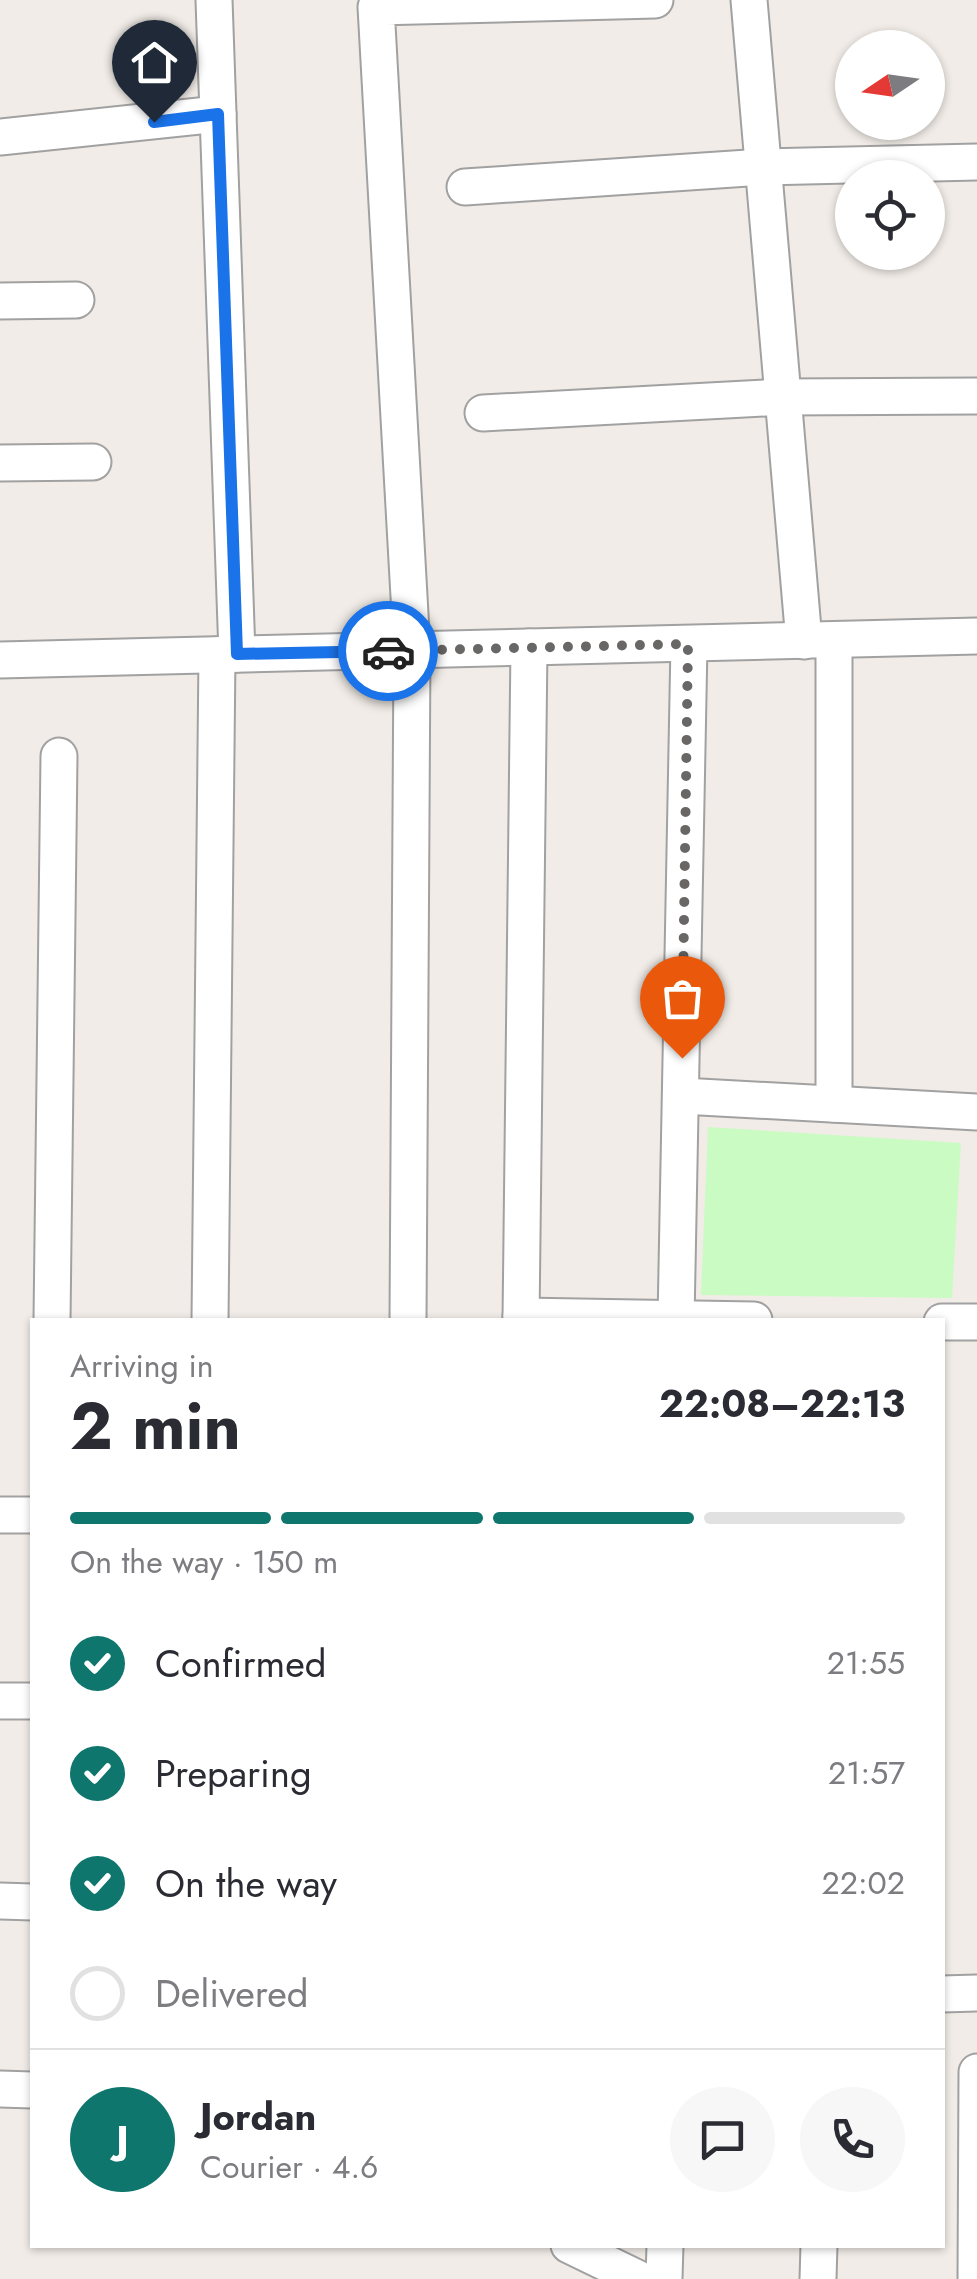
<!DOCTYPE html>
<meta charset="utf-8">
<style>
:root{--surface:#fff;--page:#f7f7f7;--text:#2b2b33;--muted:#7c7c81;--line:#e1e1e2;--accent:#0f766e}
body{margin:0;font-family:Jost,sans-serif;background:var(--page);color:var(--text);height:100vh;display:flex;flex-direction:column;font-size:38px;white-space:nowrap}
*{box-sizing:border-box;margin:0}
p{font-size:32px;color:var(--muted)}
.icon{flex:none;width:55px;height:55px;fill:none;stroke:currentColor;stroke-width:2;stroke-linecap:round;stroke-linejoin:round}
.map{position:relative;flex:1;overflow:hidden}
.side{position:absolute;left:30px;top:1318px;width:915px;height:930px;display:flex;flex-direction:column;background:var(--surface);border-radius:0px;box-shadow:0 2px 8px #0004}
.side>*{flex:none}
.needle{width:65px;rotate:257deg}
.controls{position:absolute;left:835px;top:30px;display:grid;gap:20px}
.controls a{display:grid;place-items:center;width:110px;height:110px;border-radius:50%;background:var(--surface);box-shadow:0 2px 8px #0004;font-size:50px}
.pin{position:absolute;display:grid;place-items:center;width:85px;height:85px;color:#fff;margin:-102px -42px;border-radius:50% 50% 50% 0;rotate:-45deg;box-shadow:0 0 10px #0007}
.pin .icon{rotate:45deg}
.courier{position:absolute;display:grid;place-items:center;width:100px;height:100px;margin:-50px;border:8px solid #1a73e8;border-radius:50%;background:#fff;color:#222;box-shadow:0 2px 12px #0007}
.overview em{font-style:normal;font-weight:700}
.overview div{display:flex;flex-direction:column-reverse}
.overview{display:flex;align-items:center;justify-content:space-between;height:170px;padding:0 40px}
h1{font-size:65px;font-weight:700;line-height:75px}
.bar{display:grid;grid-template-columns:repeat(4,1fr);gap:15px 10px;align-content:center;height:120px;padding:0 40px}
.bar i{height:12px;border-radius:8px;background:var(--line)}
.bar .on{background:var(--accent)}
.bar p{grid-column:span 4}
.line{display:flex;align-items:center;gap:25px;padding:0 40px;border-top:2px solid var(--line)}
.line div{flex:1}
.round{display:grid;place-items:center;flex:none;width:105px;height:105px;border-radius:52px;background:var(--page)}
ol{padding:0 40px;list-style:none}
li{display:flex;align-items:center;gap:30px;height:110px}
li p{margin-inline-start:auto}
li .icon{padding:10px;border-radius:50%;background:var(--accent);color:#fff;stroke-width:4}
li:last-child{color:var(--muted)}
li i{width:55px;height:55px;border:5px solid var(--line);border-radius:50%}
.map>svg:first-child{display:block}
.park{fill:#cafbc3}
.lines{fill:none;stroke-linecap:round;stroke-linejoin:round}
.minor-casing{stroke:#a1a1a1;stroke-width:39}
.minor{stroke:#fff;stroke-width:35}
.done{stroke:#696766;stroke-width:10;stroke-dasharray:0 18}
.route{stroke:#1a73e8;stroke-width:12}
</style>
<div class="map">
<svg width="977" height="2279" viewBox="0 0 977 2279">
<rect width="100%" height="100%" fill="#f1ece7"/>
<polygon class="park" points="708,1127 961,1143 952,1298 701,1295"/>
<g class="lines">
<g class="minor-casing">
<g id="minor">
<polyline points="214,0 237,654"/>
<polyline points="749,0 804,641"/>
<polyline points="0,137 218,114"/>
<polyline points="465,187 763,167 977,162"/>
<polyline points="0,301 76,300"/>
<polyline points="483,413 783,397 977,396"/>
<polyline points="0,463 93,462"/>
<polyline points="834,640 834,1104"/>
<polyline points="0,660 977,636"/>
<polyline points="682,1096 977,1112"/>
<polyline points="521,1316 754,1320"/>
<polyline points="52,1320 59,756"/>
<polyline points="210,1320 217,655"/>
<polyline points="408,1320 412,650 376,7 655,0"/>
<polyline points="521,1320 529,647"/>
<polyline points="676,1320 689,644"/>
<polyline points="942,1322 977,1322"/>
<polyline points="0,1515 32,1515"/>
<polyline points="0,1701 32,1701"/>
<polyline points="0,1901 32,1902"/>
<polyline points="942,1994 977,1993"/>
<polyline points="0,2089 32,2090"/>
<polyline points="569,2245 639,2279"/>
<polyline points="664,2279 665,2245"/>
<polyline points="818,2279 819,2245"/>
<polyline points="976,2279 977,2072"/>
</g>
</g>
<use href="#minor" class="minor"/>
</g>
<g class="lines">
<polyline class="done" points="388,651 688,644 682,1058"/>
<polyline class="route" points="154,122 218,114 237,654 388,651"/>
</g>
</svg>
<div class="controls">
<a><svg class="needle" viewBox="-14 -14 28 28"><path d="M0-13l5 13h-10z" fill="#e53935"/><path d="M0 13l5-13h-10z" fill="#7c7c81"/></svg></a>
<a><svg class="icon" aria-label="locate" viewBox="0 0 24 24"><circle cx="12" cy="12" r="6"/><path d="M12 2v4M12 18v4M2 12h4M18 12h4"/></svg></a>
</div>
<div class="pin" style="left:682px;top:1058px;background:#ea580c"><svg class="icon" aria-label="bag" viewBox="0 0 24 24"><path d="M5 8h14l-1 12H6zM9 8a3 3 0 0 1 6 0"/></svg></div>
<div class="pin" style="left:154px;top:122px;background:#1f2937"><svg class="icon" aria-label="home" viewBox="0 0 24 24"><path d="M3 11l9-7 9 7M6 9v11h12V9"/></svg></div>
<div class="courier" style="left:388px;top:651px"><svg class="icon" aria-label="car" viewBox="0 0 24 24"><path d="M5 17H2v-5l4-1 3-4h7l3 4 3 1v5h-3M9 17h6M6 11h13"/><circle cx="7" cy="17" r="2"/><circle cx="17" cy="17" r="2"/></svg></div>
<section class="side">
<div class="overview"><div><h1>2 min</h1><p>Arriving in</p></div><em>22:08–22:13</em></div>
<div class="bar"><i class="on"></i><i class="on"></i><i class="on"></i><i></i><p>On the way · 150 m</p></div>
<ol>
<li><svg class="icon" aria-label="check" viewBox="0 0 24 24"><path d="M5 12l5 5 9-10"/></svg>Confirmed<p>21:55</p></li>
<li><svg class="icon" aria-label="check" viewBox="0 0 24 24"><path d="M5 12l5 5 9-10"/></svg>Preparing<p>21:57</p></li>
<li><svg class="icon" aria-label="check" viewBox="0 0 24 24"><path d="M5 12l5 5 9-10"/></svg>On the way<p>22:02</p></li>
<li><i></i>Delivered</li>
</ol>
<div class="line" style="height:180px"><b class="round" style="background:var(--accent);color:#fff">J</b><div><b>Jordan</b><p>Courier · 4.6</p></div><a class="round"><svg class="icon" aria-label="chat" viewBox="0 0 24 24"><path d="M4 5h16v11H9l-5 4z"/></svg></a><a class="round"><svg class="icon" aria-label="phone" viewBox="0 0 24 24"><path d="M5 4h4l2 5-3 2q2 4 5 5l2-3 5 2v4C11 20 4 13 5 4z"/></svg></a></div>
</section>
</div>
